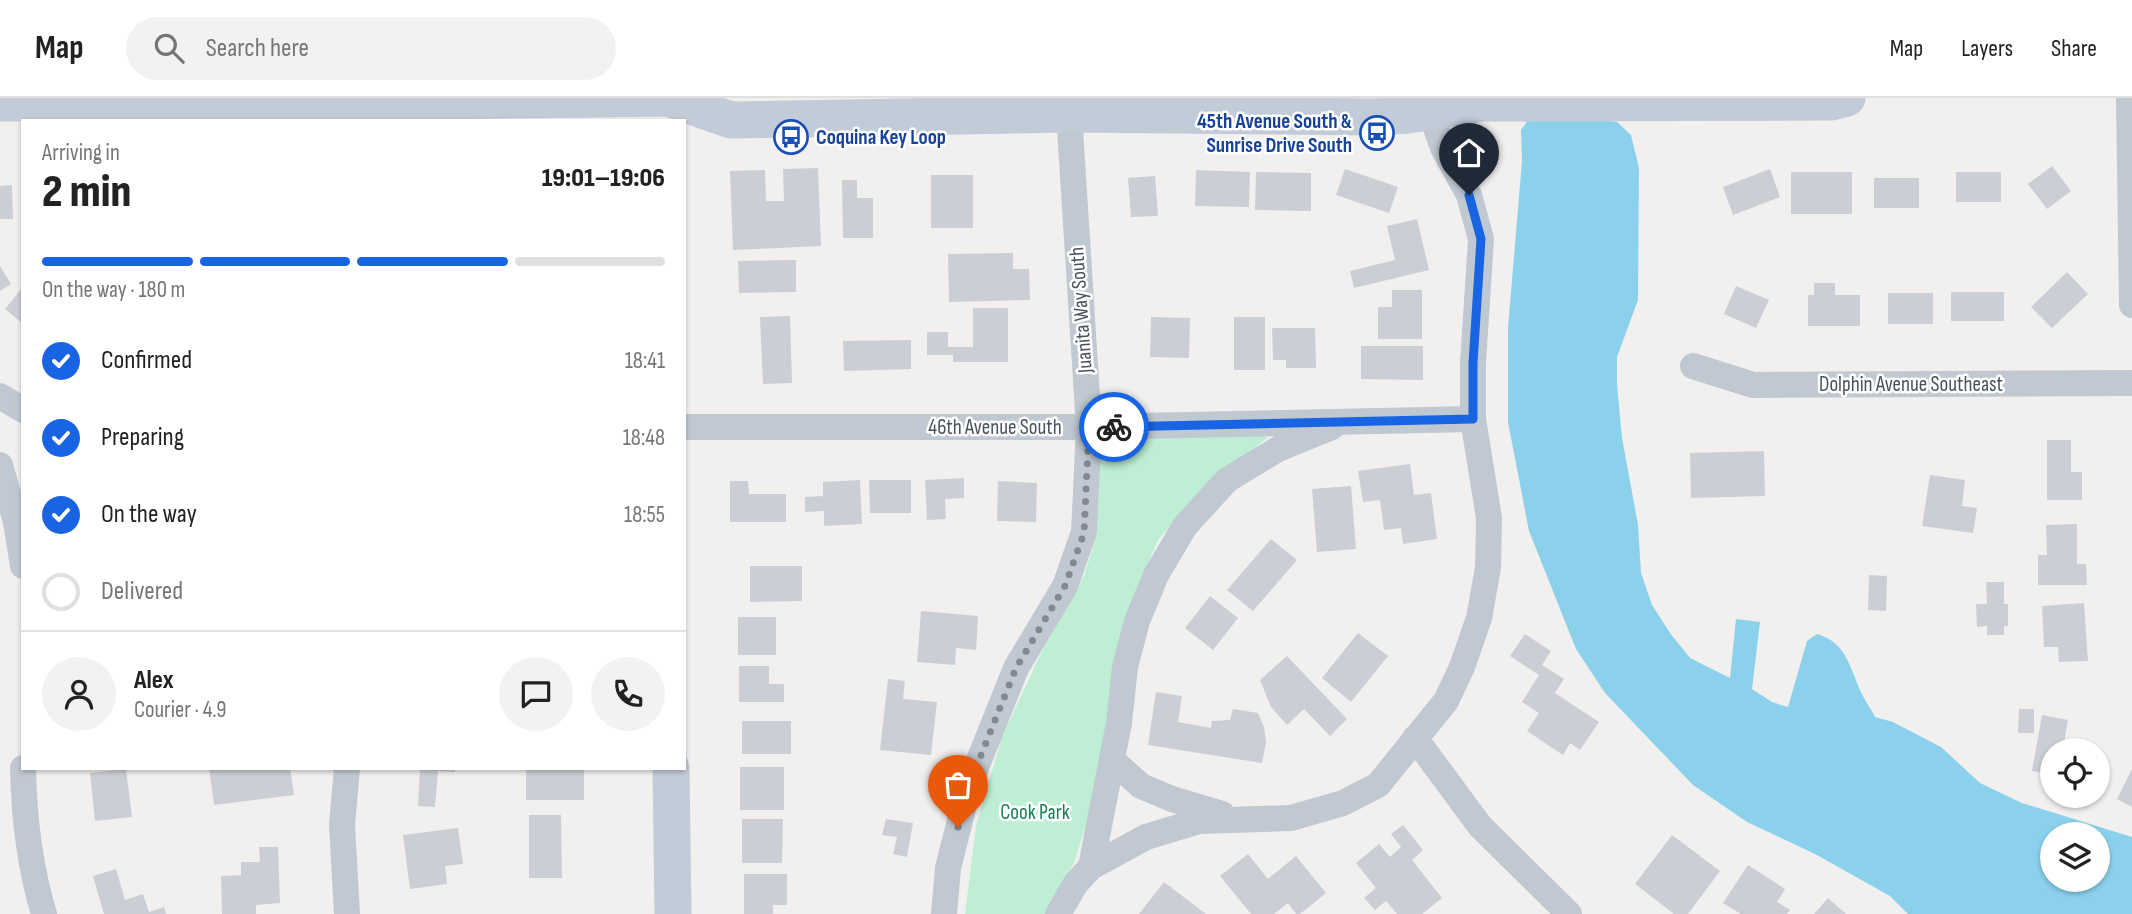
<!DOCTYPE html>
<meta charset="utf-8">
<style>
:root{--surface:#fff;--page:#f2f2f2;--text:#222;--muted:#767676;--line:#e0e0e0;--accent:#1964e2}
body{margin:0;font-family:"Sofia Sans Condensed",sans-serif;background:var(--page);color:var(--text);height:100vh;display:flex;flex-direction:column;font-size:26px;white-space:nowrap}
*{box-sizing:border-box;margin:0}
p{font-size:23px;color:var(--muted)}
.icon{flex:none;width:38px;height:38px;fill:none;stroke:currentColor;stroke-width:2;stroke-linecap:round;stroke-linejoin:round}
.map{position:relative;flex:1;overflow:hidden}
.sheet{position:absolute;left:21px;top:21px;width:665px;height:651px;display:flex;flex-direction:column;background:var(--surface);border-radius:0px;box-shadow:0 2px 5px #0004}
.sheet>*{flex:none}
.controls{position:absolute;left:2040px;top:640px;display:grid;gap:14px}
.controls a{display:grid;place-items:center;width:70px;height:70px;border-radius:50%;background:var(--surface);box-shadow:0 2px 5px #0004;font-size:35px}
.pin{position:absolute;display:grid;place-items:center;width:60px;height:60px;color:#fff;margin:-72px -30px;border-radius:50% 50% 50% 0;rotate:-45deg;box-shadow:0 0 7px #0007}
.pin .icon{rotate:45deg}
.courier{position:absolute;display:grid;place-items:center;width:70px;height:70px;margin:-35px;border:5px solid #1964e2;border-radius:50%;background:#fff;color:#222;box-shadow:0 2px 9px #0007}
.headline em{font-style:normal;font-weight:800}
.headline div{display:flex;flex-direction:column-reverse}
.headline{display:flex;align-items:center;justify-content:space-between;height:119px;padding:0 21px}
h1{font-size:46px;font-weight:800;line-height:52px}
.bar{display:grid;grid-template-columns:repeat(4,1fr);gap:10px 7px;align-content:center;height:84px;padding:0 21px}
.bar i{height:9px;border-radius:5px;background:var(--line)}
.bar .current{background:var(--accent)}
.bar p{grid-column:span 4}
.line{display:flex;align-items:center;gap:18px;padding:0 21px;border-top:2px solid var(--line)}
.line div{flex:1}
.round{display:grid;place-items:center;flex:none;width:74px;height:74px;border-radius:37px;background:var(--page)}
ol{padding:0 21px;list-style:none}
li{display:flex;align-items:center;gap:21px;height:77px}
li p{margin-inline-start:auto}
li .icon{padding:7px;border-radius:50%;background:var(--accent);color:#fff;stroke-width:4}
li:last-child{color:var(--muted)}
li i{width:38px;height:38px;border:4px solid var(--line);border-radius:50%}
header{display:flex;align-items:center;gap:42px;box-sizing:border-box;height:98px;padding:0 35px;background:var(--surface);border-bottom:2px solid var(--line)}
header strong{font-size:33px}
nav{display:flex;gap:38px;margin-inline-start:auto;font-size:24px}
.search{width:490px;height:63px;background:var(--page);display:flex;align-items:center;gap:18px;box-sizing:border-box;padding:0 24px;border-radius:38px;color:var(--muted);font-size:26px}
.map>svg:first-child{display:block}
.green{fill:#beefd4}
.water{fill:#8bd1ec;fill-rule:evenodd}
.building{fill:#cbced5}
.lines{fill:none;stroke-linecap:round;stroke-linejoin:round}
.street{stroke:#c0c9d1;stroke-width:26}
.secondary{stroke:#c2cbd8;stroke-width:37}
.done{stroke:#838990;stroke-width:7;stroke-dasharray:0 12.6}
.route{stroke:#1964e2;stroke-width:9}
.labels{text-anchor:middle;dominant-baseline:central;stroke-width:5;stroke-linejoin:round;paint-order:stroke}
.transit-label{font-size:21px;font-weight:bold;fill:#164399;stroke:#fff;text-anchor:end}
.street-label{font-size:21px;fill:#47515d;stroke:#fff}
.park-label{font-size:21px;fill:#177f52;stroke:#fff}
</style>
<header>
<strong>Map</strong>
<div class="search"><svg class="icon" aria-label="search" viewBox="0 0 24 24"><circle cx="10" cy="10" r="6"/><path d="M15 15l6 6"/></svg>Search here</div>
<nav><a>Map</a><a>Layers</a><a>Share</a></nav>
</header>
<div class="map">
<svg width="2132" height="816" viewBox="0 0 2132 816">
<rect width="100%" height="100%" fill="#f2f0ef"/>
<polygon class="green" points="1242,336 1268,339 1192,402 1158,442 1134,498 1113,608 1086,727 1074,765 1049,805 1045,816 965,816 976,728 1002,639 1042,553 1084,478 1097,436 1101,339"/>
<path class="water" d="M1526,0H1608V23L1617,24L1631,37L1639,70L1638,202L1617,259V287L1622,340L1638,427L1641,475L1652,507L1670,535L1690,560L1730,580L1736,521L1760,524L1752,591L1772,604L1788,609L1807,543L1817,536C1849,545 1850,574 1864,600C1867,606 1872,612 1875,619L1893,624L1941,649L1980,685L2022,705L2132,739V816H1908L1890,798L1815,756L1747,724L1693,687L1605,595L1576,551L1529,433L1508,324V230L1522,63L1521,32L1526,25ZM2053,737H2098V782H2053Z"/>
<g class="building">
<polygon points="2052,68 2071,93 2047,111 2028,86"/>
<polygon points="818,70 821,148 733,152 730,73 765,72 766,103 784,103 783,71"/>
<polygon points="1345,71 1398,89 1389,115 1336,97"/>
<polygon points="1770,71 1780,99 1733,117 1723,89"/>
<polygon points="1196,72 1250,74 1249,109 1195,108"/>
<polygon points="1256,74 1311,75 1311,113 1255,112"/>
<rect x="1791" y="74" width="61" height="42"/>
<rect x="1956" y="74" width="45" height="30"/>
<rect x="931" y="77" width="42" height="53"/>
<polygon points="1155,78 1158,118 1131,119 1128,80"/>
<rect x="1874" y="80" width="45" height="30"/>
<polygon points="842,82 857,82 857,100 873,100 873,140 843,140"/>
<polygon points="12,87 13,121 0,121 0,88"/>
<polygon points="1417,121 1429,172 1354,190 1350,173 1395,162 1387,128"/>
<polygon points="1013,155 1013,171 1029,171 1030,202 949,204 948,156"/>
<polygon points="796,162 796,194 739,195 738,163"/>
<polygon points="0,168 11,186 0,193"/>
<polygon points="2067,174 2088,196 2052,230 2031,209"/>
<polygon points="1814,185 1835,185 1835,197 1860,197 1860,228 1808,228 1808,197 1814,197"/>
<polygon points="1736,188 1769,202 1756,230 1724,216"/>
<polygon points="23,189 23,226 5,211"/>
<polygon points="1392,192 1422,192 1422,241 1378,241 1378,209 1392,209"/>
<rect x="1951" y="194" width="53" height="29"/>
<rect x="1888" y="195" width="45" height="31"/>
<polygon points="973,210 1008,210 1008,264 953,264 953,257 927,257 927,234 948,234 948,249 973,249"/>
<polygon points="790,218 792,285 763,286 760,219"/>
<polygon points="1151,219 1190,220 1189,260 1150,259"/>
<rect x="1234" y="219" width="31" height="53"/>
<polygon points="1272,230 1315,230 1316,270 1286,270 1286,262 1273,262"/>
<polygon points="911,242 911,271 844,273 843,243"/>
<polygon points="1361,248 1423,248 1423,282 1361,281"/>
<polygon points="2047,342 2071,342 2071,374 2082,374 2082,402 2047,402"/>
<polygon points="1764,353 1765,398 1691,400 1690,355"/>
<polygon points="1410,366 1414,397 1431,395 1437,441 1403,446 1401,430 1384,432 1380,402 1363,404 1358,373"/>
<polygon points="1930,377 1965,382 1962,408 1977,410 1973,435 1922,428"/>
<polygon points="964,380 964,400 945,401 946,421 927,422 925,382"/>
<polygon points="860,382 862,426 824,428 824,413 805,414 805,399 823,398 823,384"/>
<polygon points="869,382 911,382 911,415 870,415"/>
<polygon points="730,383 748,383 749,396 786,396 786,424 730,424"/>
<polygon points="998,383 1037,385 1036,424 997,423"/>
<polygon points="1351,388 1356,451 1317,454 1312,391"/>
<polygon points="2077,426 2077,466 2086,466 2087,487 2038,487 2038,457 2047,457 2046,427"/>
<polygon points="1271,441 1297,462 1253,513 1227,492"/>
<polygon points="750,468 802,468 802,503 750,504"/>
<polygon points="1869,477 1887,478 1886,513 1868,512"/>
<polygon points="1986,484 2004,484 2004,506 2008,506 2008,528 2004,528 2004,537 1987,537 1987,528 1977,529 1976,506 1987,506"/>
<polygon points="1210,498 1238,520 1213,552 1185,530"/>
<polygon points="2084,505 2088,563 2059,564 2058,549 2044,549 2042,508"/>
<polygon points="921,513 978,518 976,552 956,550 955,567 917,564"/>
<rect x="738" y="519" width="38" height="38"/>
<polygon points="1358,535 1388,558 1351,604 1322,580"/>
<polygon points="1525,536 1551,553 1542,567 1564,581 1555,595 1599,624 1580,652 1570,645 1563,657 1527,633 1539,615 1522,604 1539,577 1510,558"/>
<polygon points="1287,558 1347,621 1330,638 1304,611 1287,627 1271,609 1260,582"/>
<polygon points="739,568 769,568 769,586 784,586 784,604 739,604"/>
<polygon points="888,581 905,583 903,601 937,604 931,657 880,652"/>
<polygon points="1156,594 1182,598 1178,624 1211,630 1212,623 1230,622 1233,611 1258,615 1264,629 1266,644 1262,665 1148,647"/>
<polygon points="2019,611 2034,611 2034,635 2018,635"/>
<polygon points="2042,617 2068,622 2064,645 2100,653 2053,653 2053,676 2032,673"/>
<rect x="742" y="623" width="49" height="33"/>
<rect x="740" y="669" width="44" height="43"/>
<polygon points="209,670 290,670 294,697 214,707"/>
<polygon points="420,670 455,670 455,674 438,673 435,709 418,708"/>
<rect x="526" y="670" width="58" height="32"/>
<polygon points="126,671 132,719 95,723 90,675"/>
<polygon points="2132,671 2132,709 2117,701"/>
<polygon points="529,717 561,717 562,780 529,780"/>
<polygon points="742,721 783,721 782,765 742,765"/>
<polygon points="886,721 913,725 907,759 893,756 897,739 882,737"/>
<polygon points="1403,727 1423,752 1412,762 1442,800 1422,816 1397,816 1386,803 1375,812 1364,800 1376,790 1356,765 1379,746 1390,759 1401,749 1391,736"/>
<polygon points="458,730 463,766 445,768 447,786 410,791 403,737"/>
<polygon points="1672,737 1720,773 1688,816 1674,816 1635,786"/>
<polygon points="259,749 278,749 280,805 256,807 256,816 222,816 221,778 241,777 241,764 260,764"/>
<polygon points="1248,756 1268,781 1296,758 1326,795 1300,816 1296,816 1288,805 1274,816 1251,816 1220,778"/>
<polygon points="1748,767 1785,791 1777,804 1790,812 1787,816 1741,816 1723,805"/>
<polygon points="116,771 125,802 143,796 149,814 164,809 166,816 104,816 93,778"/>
<polygon points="744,776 787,776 787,807 773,807 773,816 744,816"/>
<polygon points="1164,784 1206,816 1139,816"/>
<polygon points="1828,800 1846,816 1814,816"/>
</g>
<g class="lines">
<g class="street">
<polyline points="2129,0 2132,207"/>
<polyline points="1693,268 1753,287 2132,285"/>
<polyline points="0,298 23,312"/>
<polyline points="684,329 1089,329 1473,321"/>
<polyline points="0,367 16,424 23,468"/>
<polyline points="1415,640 1480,728 1569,816"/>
<polyline points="1112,662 1141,688 1172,701 1222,716"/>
<path d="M23,670C24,718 30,770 44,816"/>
<polyline points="1091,769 1119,625 1125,569 1137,523 1156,477 1185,428 1227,382 1278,351 1332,329"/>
<polyline points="347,816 342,727 347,670"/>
<polyline points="944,816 948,770 969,687 1016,570 1065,488 1084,434 1089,329 1068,0"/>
<polyline points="1058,816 1076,785 1091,769 1146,739 1199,723 1291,720 1343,705 1378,687 1446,603 1462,569 1479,520 1488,470 1489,420 1473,321 1473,265 1481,141 1469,97 1443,50 1430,13 1429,0"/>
</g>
<g class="secondary">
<polyline points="668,0 731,22 1068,16 1377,19 1408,17 1483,5 1831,4 1847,0"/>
<polyline points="0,5 273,5 669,0"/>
<polyline points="671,670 673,816"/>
</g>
</g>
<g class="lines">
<polyline class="done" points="958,729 969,687 1016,570 1065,488 1084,435 1089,329 1114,329"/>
<polyline class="route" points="1114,329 1473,321 1473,265 1481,141 1469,97"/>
</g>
<defs>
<g id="bus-ring" transform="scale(1.75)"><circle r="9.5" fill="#fff" stroke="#1a4fb4" stroke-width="1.5"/><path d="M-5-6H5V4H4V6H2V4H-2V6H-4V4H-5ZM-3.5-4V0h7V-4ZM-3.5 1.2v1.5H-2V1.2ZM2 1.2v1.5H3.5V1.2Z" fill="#1a4fb4"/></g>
</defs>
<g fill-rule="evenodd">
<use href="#bus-ring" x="1377" y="35"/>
<use href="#bus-ring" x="791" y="39"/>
</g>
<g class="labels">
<g class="transit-label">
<text x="1352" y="23">45th Avenue South &amp;<tspan x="1352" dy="24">Sunrise Drive South</tspan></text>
<text x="816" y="39" text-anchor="start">Coquina Key Loop</text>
</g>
<g class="street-label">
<text transform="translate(1081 212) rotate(-94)">Juanita Way South</text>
<text x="1911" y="286">Dolphin Avenue Southeast</text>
<text x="995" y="329">46th Avenue South</text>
</g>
<g class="park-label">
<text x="1035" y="714">Cook Park</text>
</g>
</g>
</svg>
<div class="controls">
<a><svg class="icon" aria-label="locate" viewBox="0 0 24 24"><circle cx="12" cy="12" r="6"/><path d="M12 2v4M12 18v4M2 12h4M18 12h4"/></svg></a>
<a><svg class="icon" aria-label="layers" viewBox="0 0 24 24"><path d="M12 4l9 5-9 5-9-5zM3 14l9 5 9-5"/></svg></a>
</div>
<div class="pin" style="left:958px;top:729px;background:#ea580c"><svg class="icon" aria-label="bag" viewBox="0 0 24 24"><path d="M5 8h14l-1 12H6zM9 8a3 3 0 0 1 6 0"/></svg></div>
<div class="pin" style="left:1469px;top:97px;background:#1f2937"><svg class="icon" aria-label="home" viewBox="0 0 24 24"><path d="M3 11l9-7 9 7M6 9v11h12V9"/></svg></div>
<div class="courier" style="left:1114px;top:329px"><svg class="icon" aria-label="bike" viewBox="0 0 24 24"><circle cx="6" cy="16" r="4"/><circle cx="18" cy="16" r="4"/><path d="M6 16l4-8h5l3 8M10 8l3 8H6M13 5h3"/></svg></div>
<section class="sheet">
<div class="headline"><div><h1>2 min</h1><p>Arriving in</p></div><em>19:01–19:06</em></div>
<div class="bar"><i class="current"></i><i class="current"></i><i class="current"></i><i></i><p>On the way · 180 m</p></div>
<ol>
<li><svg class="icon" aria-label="check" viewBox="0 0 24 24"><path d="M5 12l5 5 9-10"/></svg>Confirmed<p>18:41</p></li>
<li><svg class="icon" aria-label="check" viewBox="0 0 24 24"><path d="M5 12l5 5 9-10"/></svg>Preparing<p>18:48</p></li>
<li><svg class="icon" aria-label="check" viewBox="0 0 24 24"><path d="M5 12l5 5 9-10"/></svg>On the way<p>18:55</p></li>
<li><i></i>Delivered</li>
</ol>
<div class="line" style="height:126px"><a class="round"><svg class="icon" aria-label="person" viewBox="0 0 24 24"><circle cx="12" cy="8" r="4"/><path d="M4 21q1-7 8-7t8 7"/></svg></a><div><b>Alex</b><p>Courier · 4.9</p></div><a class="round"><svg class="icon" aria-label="chat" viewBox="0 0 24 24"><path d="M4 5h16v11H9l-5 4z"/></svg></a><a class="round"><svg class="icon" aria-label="phone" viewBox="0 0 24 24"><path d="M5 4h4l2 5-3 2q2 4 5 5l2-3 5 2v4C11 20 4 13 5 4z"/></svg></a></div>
</section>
</div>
